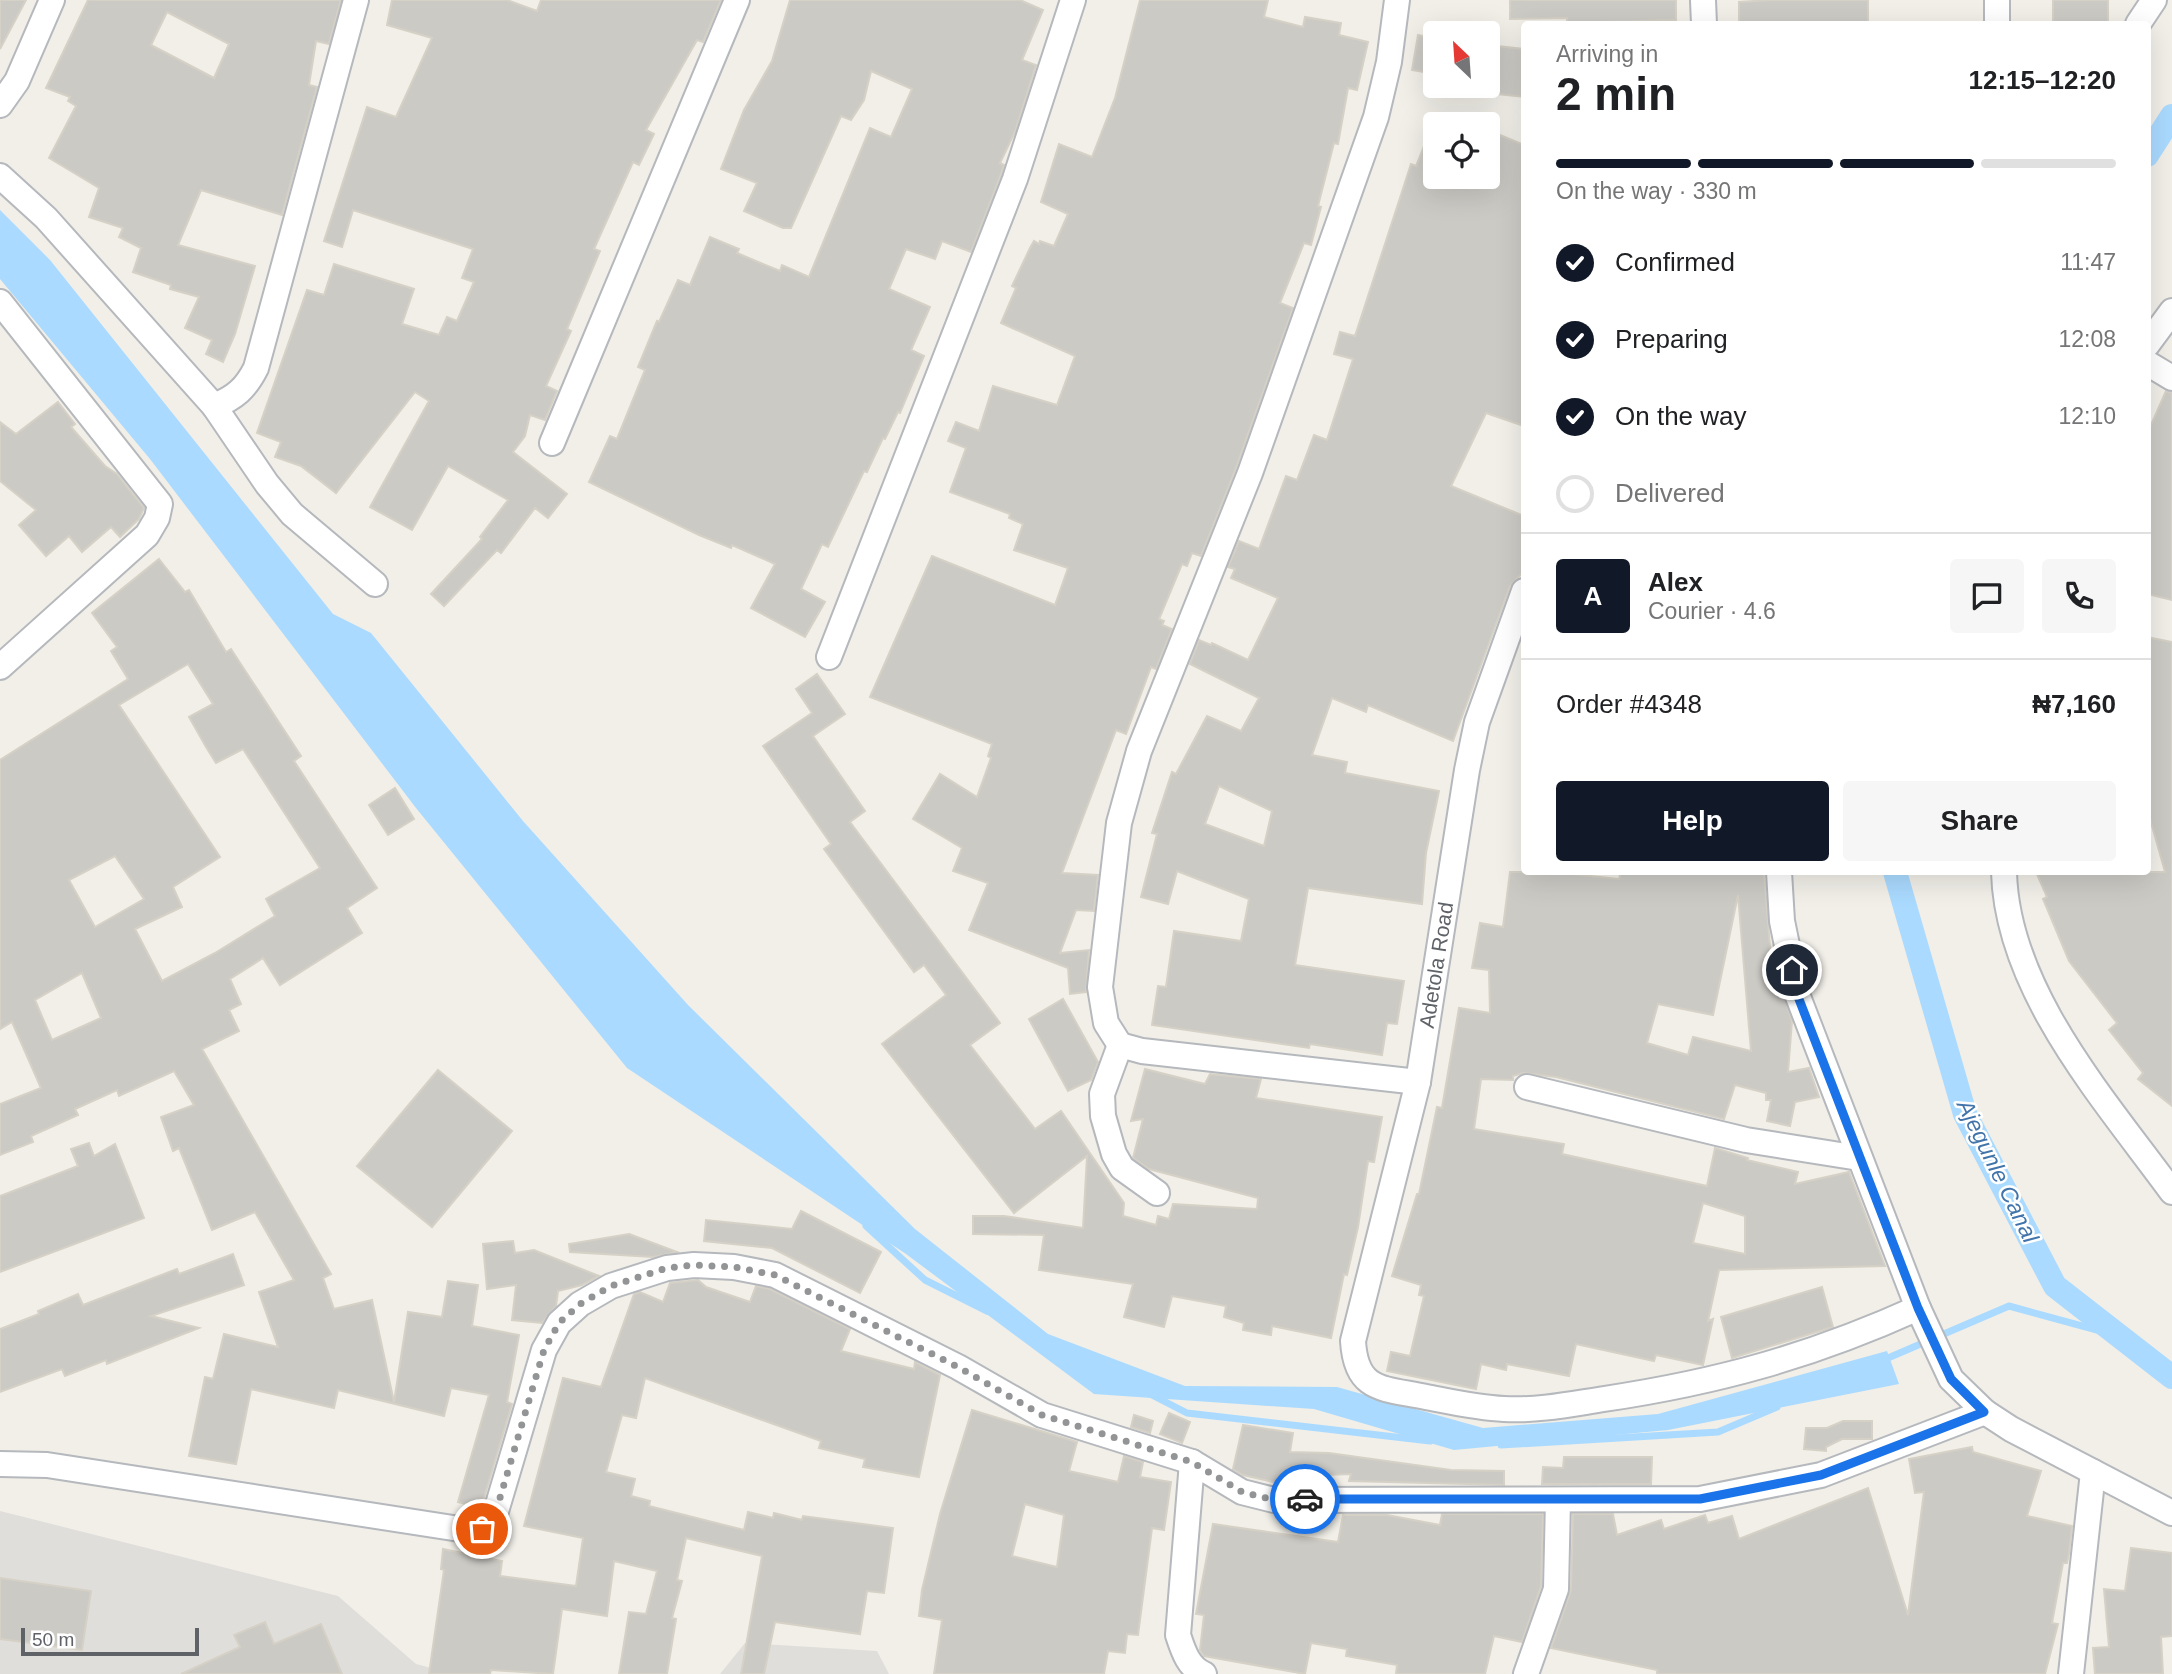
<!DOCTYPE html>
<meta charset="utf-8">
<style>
:root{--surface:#fff;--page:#f6f6f6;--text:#202124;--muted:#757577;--line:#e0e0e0;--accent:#111827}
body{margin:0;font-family:Helvetica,sans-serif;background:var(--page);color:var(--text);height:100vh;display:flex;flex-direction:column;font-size:26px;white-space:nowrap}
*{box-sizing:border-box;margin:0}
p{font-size:23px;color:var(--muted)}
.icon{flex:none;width:38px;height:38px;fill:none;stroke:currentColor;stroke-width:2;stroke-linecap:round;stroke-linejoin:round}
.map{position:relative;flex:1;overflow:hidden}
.side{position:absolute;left:1521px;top:21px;width:630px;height:854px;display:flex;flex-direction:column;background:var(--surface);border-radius:7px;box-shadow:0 7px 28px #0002}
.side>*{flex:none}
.needle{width:46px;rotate:335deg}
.controls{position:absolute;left:1423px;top:21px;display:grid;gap:14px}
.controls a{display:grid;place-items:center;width:77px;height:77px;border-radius:7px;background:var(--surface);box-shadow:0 7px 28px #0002;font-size:35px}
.scale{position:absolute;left:21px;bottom:18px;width:178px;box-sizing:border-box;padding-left:7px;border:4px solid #5f6368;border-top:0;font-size:19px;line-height:24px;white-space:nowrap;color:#5f6368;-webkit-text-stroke:5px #fff;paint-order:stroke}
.pin{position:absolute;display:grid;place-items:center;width:60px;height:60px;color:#fff;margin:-30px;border:4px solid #fff;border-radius:50%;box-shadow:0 2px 7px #0007}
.courier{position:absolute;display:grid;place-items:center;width:70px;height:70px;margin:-35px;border:5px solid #1a73e8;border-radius:50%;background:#fff;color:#222;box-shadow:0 2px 9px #0007}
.summary em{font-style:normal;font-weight:700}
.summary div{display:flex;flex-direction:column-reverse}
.summary{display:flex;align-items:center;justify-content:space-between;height:119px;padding:0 35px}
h1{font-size:46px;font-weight:700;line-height:52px}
.bar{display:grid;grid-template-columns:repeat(4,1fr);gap:10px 7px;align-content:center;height:84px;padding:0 35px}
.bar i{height:9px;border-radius:5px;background:var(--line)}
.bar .active{background:var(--accent)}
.bar p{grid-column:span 4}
.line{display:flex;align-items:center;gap:18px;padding:0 35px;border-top:2px solid var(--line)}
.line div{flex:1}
.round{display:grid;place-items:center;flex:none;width:74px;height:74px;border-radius:7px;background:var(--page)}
ol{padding:0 35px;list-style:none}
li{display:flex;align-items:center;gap:21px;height:77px}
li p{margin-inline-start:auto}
li .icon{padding:7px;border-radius:50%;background:var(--accent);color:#fff;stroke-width:4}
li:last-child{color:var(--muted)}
li i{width:38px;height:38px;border:4px solid var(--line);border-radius:50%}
.primary-button{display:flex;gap:14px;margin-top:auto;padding:14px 35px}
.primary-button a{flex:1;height:80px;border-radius:7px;background:var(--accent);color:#fff;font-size:28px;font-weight:700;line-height:80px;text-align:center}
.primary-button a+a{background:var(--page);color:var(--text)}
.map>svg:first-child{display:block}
.industrial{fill:#e0deda}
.water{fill:#aadaff}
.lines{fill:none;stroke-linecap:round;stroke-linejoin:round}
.stream{stroke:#aadaff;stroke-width:7}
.canal{stroke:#aadaff;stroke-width:24}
.building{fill:#cccac5;stroke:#d6d1c6;stroke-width:2;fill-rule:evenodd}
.minor-casing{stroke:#b5b8bc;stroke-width:28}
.minor{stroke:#fff;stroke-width:24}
.done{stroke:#929495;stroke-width:7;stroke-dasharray:0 12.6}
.route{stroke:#1a73e8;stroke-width:9}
.labels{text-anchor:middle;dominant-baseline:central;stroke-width:5;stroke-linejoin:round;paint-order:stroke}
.street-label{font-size:21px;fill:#5f6368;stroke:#fff}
.water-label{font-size:23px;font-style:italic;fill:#4174aa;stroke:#fff}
</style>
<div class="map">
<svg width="2172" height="1674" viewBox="0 0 2172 1674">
<rect width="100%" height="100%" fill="#f1efe8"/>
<g class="industrial">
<polygon points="0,1511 338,1596 416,1664 454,1674 0,1674"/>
<polygon points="745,1643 877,1651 889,1674 720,1674"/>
</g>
<polygon class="water" points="0,210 50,260 333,614 371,633 523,821 688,1005 915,1229 1048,1334 1185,1386 1337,1387 1483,1428 1658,1414 1887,1351 1899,1384 1668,1430 1454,1450 1314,1409 1094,1394 906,1254 627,1068 416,808 150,459 0,279"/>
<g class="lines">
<g class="stream">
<polyline points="866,1226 925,1280 987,1311"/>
<polyline points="1881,1361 2009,1306 2119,1336"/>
<polyline points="1150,1394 1187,1413 1430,1441"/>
<polyline points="1501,1445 1718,1432 1777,1407"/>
</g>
<g class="canal">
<polyline points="2147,155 2172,116"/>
<polyline points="1895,872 1965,1114 2055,1286 2172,1377"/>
</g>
</g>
<g class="building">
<polygon points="0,0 26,0 0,49"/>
<path d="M88,0H341L329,44L316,41L309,85L317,87L282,215L201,190L178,245L255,266L235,334L223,362L206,354L212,340L185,328L199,297L170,289L171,285L133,272L141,248L119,237L123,228L89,217L99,188L49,158L76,106L68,101L70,97L46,88ZM167,12L229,44L214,78L151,45Z"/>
<polygon points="392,0 507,0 537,11 541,0 721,0 703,42 697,40 646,130 654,134 639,165 633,162 594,249 600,251 567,329 571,331 546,386 557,391 545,420 530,415 525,436 513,452 567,494 548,518 535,508 501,553 497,550 444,606 431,594 482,539 480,537 508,500 448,466 412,530 370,507 429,401 415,392 336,493 301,466 275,457 281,442 257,433 307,290 324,295 334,264 414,289 402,324 439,335 447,317 457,321 474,282 462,278 473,249 353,210 342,247 324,241 367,107 396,117 432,38 387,25"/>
<polygon points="790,0 1020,0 1043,10 1022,60 1036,65 1015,132 1000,163 1004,165 1001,174 971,252 942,241 935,259 906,249 889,289 930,307 911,350 924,356 900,413 898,412 885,439 883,438 867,472 864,471 828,547 822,544 801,589 825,602 805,637 751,608 775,564 732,545 731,548 699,535 589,482 610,436 617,439 645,370 638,367 657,321 659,322 678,280 690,285 710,237 739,249 737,253 780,271 782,265 809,277 870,128 891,137 912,89 871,71 864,100 851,120 841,116 791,228 783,228 744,211 757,183 721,169 744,110 772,61"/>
<polygon points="1140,0 1268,0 1264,17 1303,27 1305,17 1341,23 1339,35 1368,42 1357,90 1348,88 1338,144 1334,143 1318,206 1321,207 1311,245 1304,243 1280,303 1293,308 1236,468 1201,556 1192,553 1187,566 1182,564 1159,619 1164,621 1162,625 1172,629 1156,669 1151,667 1126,734 1116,730 1062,873 1098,875 1094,911 1076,910 1060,953 1089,950 1086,992 1070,994 1068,968 969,930 988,883 953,871 962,848 913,819 940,774 977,797 991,758 988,756 992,744 870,697 932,556 1055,605 1068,568 1014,550 1023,524 1009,518 1010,514 950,492 966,448 948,441 956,422 979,431 993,386 1057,405 1075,356 1001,323 1016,288 1012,286 1030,248 1034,241 1039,244 1040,241 1054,246 1068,214 1041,202 1059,144 1092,157 1115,98"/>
<polygon points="1510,0 1676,0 1676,20 1567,23 1567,18 1510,19"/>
<polygon points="1769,0 1868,0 1868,24 1739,24 1739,2"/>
<rect x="2053" y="0" width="55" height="24"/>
<polygon points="1418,35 1435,38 1435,74 1412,70"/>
<polygon points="1488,45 1524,49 1524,97 1488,93"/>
<path d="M1434,121L1435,177H1488V130L1524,145V426L1486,413L1451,486L1524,516V571L1510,586L1453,741L1368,705L1366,712L1332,698L1312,755L1347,762L1345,773L1439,791L1426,853L1422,904L1308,888L1295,965L1404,981L1397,1024L1387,1023L1382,1055L1310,1044L1309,1048L1152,1025L1158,986L1166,987L1174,931L1241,941L1249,899L1177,871L1168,904L1141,897L1157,834L1152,833L1172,772L1176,774L1207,716L1241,731L1259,698L1190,664L1199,640L1211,645L1212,643L1248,660L1278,598L1231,578L1235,569L1228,567L1239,541L1259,549L1286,476L1297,480L1314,435L1327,440L1353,359L1334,354L1340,332L1355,336L1411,164L1416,166ZM1219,786L1272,811L1264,846L1205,824Z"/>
<polygon points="2166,391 2172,393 2172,600 2147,594 2147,434"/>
<polygon points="58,402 75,424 71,427 105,466 117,474 144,508 139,519 120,537 111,527 82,552 69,536 46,556 19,525 36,510 0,481 0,422 16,434"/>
<path d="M159,559L185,592L189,590L226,652L231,649L301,756L294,761L377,888L347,908L362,933L280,985L263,958L230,979L241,1004L229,1010L239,1031L202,1049L331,1274L323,1278L334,1309L372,1300L394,1402L408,1312L442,1317L448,1281L478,1285L472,1326L519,1335L507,1402L512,1404L481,1508L458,1502L489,1395L451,1388L444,1416L338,1390L334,1408L251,1389L236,1464L189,1456L205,1377L213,1379L224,1334L278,1347L259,1292L294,1280L255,1212L212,1230L179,1148L173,1151L161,1117L194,1105L174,1071L119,1096L117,1090L75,1109L78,1115L31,1136L33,1142L0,1155V1104L41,1088L12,1022L0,1029V760L128,679L111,651L117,647L92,613ZM188,664L213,704L189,717L206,747L216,763L243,749L320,868L266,899L275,916L215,953L162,981L135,929L182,907L173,887L220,857L119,705ZM115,856L144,899L95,927L69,880ZM82,973L101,1018L52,1040L35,1000Z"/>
<polygon points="2147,637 2172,642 2172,1106 2138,1079 2143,1073 2109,1030 2117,1023 2069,961 2043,899 2047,897 2036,872 2165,872 2147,808"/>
<polygon points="817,674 845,714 813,736 865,811 850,822 1000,1023 970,1045 1035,1129 1061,1111 1124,1203 1123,1216 1156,1225 1158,1216 1169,1219 1173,1204 1257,1209 1258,1198 1149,1169 1133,1158 1143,1119 1131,1121 1145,1069 1205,1084 1210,1074 1261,1079 1256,1098 1382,1117 1374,1162 1368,1161 1358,1227 1347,1275 1344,1274 1331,1338 1272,1326 1271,1335 1243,1330 1244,1323 1224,1317 1226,1306 1172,1296 1164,1327 1124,1317 1133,1284 1039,1270 1044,1235 973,1234 973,1216 1004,1216 1083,1228 1087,1156 1014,1213 882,1044 946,995 924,965 914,972 824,849 831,844 763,746 812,713 796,689"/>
<polygon points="395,788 414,819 388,835 369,805"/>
<path d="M1510,872H1552L1619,879L1621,872H1764L1773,984L1780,983L1792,1021L1788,1072L1809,1068L1819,1097L1795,1102L1790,1126L1767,1121L1771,1100H1766V1093L1735,1085L1724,1119L1556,1077L1523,1073L1513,1076V1080L1481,1079L1474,1129L1564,1144L1562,1154L1707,1186L1715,1148L1748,1158L1747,1160L1798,1172L1795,1184L1849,1172L1885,1266L1719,1270L1708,1321L1713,1319L1703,1365L1656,1355L1654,1361L1576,1344L1569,1376L1507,1364L1506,1370L1481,1364L1476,1389L1387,1371L1391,1352L1410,1356L1424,1296L1419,1295L1421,1285L1392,1276L1417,1194H1419L1437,1107L1442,1108L1459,1008L1490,1013L1489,970L1472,968L1480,923L1503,927ZM1738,895L1751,1051L1693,1037L1688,1055L1647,1043L1658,1004L1713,1015ZM1703,1203L1745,1216V1254L1693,1243Z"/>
<polygon points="1063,999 1098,1062 1091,1080 1068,1091 1029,1019"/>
<polygon points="438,1070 512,1131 432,1227 357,1166"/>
<polygon points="89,1143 94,1156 115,1144 144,1218 0,1272 0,1196 78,1166 71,1149"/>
<polygon points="801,1211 881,1252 860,1293 772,1248 704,1241 706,1220 792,1229"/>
<polygon points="629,1234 677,1252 653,1257 570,1252 569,1244"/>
<polygon points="513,1241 515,1253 534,1250 599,1276 582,1285 558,1291 556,1306 542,1323 512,1320 516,1285 487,1289 483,1244"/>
<polygon points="233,1254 244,1285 151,1316 199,1328 107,1364 106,1360 65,1376 62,1369 0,1392 0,1329 39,1314 38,1311 78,1294 83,1305 177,1269 179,1274"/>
<polygon points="698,1280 706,1287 750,1302 756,1286 770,1289 850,1329 841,1351 914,1369 915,1362 940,1375 919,1477 863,1467 865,1459 819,1448 821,1441 645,1378 636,1418 622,1415 606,1472 635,1479 631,1496 650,1501 649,1506 744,1530 748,1512 773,1518 774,1513 802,1520 803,1516 893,1528 884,1593 867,1591 860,1634 775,1622 764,1674 741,1674 762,1556 686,1538 677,1580 682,1581 672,1618 676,1619 667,1674 619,1674 629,1612 646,1614 657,1571 614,1561 607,1616 562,1609 553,1674 491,1670 490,1674 429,1674 444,1570 441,1569 443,1549 502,1561 500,1576 576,1586 583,1538 524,1526 563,1378 601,1387 634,1294 640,1292 663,1302 670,1283"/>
<polygon points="1822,1287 1833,1327 1732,1358 1721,1317"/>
<path d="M972,1410L1077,1442L1069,1471L1118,1482L1124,1456L1143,1462L1140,1477L1171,1482L1164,1530L1152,1528L1138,1635L1127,1634L1125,1653L1108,1651L1104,1674H934L942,1620L919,1616L922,1590L940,1514ZM1025,1504L1064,1515L1057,1567L1012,1556Z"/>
<polygon points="1169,1413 1190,1422 1182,1443 1160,1434"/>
<polygon points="1134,1415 1153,1421 1150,1433 1131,1427"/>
<polygon points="1843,1421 1872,1421 1872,1439 1842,1439 1826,1447 1826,1451 1804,1449 1806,1428 1827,1428"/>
<polygon points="1243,1425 1293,1433 1290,1452 1329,1453 1451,1470 1504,1471 1504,1485 1349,1481 1351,1474 1279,1477 1278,1483 1243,1475 1233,1469"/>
<polygon points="1972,1447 1973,1452 2041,1471 2027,1516 2072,1526 2069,1553 2067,1563 2063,1563 2052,1623 2058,1624 2045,1674 1657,1674 1657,1670 1551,1648 1571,1590 1573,1514 1613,1514 1617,1535 1661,1520 1664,1529 1705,1515 1708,1523 1732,1516 1739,1539 1868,1488 1908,1615 1924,1492 1915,1493 1909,1459"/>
<polygon points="1564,1457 1652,1457 1651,1484 1542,1484 1543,1467 1563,1468"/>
<polygon points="1442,1514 1543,1514 1541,1586 1522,1642 1494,1636 1485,1674 1396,1674 1397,1665 1346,1656 1347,1649 1311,1643 1305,1674 1204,1656 1200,1650 1204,1615 1196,1614 1213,1524 1338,1542 1343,1515 1387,1515 1440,1525"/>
<polygon points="2131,1548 2172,1553 2172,1636 2161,1637 2163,1674 2095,1674 2093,1648 2109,1647 2104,1589 2125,1591"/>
<polygon points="0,1578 91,1591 82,1650 0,1639"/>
<polygon points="265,1622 274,1644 321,1624 342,1674 181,1674 240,1647 234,1635"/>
</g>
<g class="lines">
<g class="minor-casing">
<g id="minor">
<polyline points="1397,0 1389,62 1376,117 1250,473 1139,751 1119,823 1100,987 1106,1023 1120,1045 1142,1051 1418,1082"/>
<polyline points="1703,0 1704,24"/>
<polyline points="1997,0 1997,24"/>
<polyline points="2138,24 2154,0"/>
<polyline points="0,105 17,81 52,0"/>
<polyline points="0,176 46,218 214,406 267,484 292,514 375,584"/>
<polyline points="0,302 160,504 157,518 147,535 0,667"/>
<polyline points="2147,345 2172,311"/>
<polyline points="2147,363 2172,378"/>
<path d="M214,406C235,398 246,388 256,368L356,0"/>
<polyline points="552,443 737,0"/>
<path d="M1524,591L1477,722L1467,770L1418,1082L1353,1341C1356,1392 1383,1388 1426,1397C1452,1402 1478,1408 1504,1409C1538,1411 1571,1404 1604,1399C1718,1382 1812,1356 1918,1308"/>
<polyline points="829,657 1015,179 1073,0"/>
<polyline points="1779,872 1782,921 1797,994 1918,1308 1951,1379 1985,1412 2011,1429 2172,1513"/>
<path d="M2004,872C2007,991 2105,1100 2172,1192"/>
<polyline points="1120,1045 1102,1094 1103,1116 1114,1154 1122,1168 1157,1193"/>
<polyline points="1527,1087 1746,1140 1859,1158"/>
<path d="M1192,1462L1178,1635C1183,1650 1188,1667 1204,1674"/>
<polyline points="0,1464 47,1465 466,1530 482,1529 494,1518 544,1350 559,1323 580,1304 611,1286 667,1268 694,1265 734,1267 775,1275 958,1367 1042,1415 1192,1462 1242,1492 1274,1500 1700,1499 1821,1475 1985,1412"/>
<polyline points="1526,1674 1556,1589 1558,1500"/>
<polyline points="2071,1674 2093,1472"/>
</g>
</g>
<use href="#minor" class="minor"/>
</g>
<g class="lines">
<polyline class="done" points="482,1529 494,1518 544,1350 559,1323 580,1304 611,1286 667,1268 694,1265 734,1267 775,1275 958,1367 1042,1415 1192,1462 1242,1492 1274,1500 1305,1499"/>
<polyline class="route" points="1305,1499 1700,1499 1821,1475 1984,1412 1951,1379 1918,1308 1797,994 1792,970"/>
</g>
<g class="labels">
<g class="street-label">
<text transform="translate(1436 965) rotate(-81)">Adetola Road</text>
</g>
<g class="water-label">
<text transform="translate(1998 1171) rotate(64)">Ajegunle Canal</text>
</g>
</g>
</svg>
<div class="controls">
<a><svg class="needle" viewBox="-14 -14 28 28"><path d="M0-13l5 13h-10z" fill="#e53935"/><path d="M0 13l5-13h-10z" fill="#757577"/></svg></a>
<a><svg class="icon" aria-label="locate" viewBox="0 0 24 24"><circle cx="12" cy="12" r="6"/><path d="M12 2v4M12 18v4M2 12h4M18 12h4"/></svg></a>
</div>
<div class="scale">50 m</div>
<div class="pin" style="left:482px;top:1529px;background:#ea580c"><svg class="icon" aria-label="bag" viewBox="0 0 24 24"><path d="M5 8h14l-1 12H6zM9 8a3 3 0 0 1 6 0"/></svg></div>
<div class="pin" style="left:1792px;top:970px;background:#1f2937"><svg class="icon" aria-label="home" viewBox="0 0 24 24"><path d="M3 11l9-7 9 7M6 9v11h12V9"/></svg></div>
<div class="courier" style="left:1305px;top:1499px"><svg class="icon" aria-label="car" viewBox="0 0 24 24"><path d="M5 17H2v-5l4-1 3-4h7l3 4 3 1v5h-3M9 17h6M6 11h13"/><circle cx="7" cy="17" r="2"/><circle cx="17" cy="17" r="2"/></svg></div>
<section class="side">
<div class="summary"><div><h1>2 min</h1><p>Arriving in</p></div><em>12:15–12:20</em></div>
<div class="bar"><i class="active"></i><i class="active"></i><i class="active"></i><i></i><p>On the way · 330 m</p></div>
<ol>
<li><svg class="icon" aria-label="check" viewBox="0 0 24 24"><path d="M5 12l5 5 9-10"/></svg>Confirmed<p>11:47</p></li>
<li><svg class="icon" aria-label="check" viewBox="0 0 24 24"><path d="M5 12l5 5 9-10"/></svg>Preparing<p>12:08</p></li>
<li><svg class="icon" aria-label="check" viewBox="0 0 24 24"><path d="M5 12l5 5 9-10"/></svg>On the way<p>12:10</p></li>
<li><i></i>Delivered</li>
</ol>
<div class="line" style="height:126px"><b class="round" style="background:var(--accent);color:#fff">A</b><div><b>Alex</b><p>Courier · 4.6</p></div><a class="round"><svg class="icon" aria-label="chat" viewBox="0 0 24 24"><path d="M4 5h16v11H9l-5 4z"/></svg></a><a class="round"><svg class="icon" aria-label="phone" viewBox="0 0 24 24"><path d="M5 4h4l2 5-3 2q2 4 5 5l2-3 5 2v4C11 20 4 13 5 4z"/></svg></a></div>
<div class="line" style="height:91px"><div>Order #4348</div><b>₦7,160</b></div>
<div class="primary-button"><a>Help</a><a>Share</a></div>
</section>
</div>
